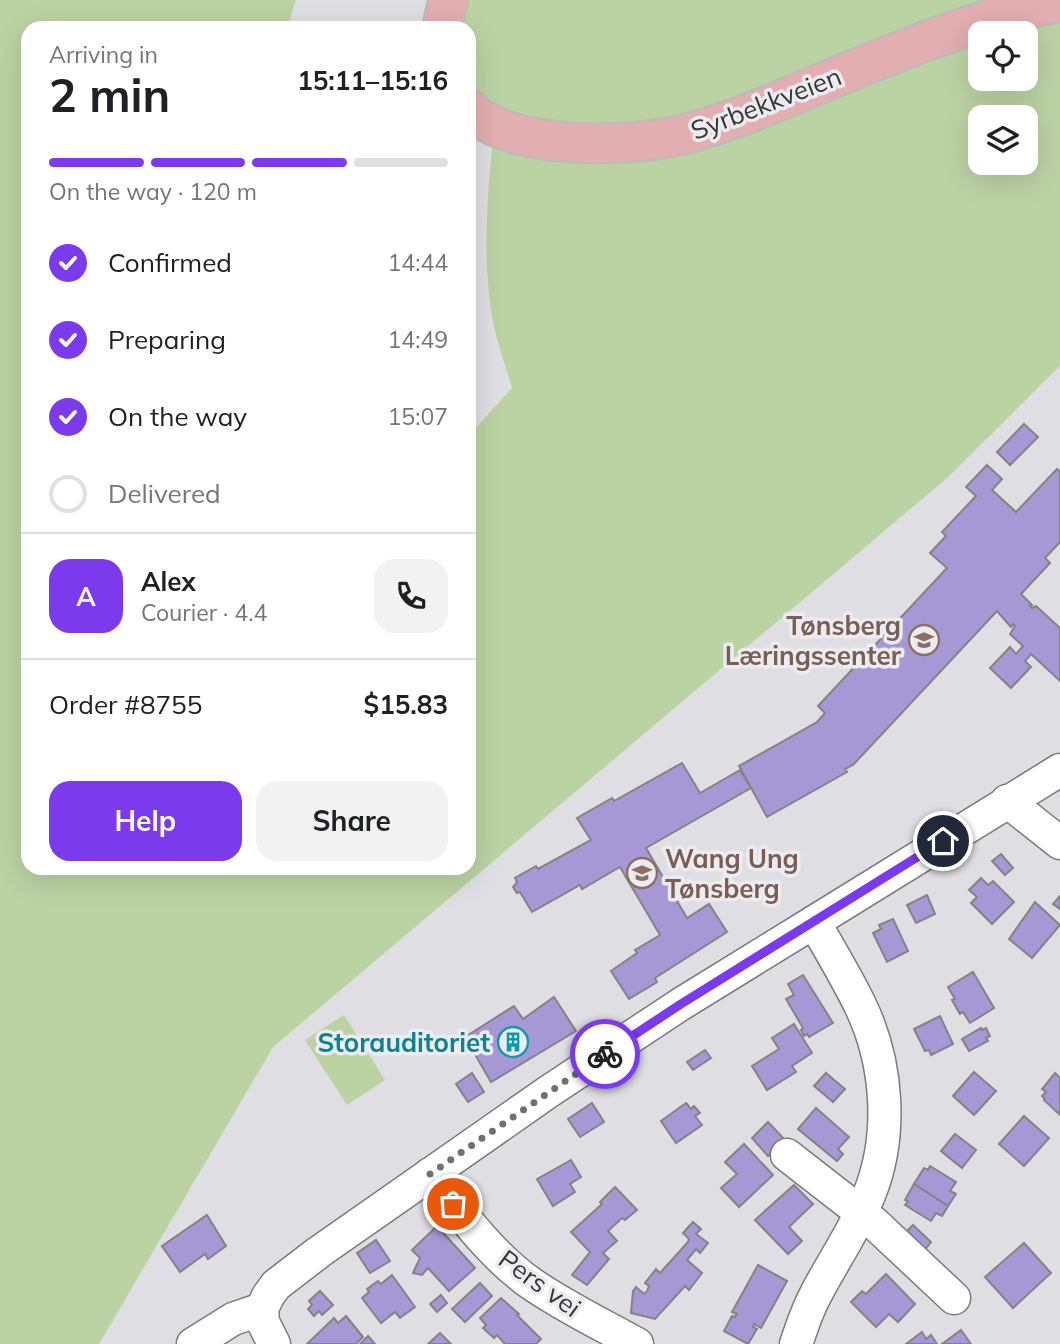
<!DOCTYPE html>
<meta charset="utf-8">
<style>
:root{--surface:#fff;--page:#f2f2f2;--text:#202124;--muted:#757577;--line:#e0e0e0;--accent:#7c3aed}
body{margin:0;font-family:Mulish,sans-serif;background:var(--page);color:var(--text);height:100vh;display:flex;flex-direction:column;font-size:26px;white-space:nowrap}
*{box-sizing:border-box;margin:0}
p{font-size:23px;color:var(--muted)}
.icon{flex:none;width:38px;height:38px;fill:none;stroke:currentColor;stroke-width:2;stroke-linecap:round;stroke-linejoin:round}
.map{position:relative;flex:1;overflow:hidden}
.sheet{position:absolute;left:21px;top:21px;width:455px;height:854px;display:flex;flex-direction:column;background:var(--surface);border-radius:21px;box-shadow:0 7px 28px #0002}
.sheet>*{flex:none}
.fabs{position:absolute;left:968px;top:21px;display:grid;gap:14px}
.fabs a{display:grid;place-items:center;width:70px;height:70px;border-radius:14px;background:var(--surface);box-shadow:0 7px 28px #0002;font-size:35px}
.pin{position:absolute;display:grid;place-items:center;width:60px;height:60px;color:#fff;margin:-30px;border:4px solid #fff;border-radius:50%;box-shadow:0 2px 7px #0007}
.courier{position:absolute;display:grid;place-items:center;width:70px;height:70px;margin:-35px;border:5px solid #7c3aed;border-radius:50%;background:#fff;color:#222;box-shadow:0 2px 9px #0007}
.head em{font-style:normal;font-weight:700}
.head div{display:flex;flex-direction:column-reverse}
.head{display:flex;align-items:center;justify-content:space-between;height:119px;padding:0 28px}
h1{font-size:46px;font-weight:700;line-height:52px}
.bar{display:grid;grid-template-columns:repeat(4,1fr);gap:10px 7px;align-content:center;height:84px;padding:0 28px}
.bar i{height:9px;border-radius:5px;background:var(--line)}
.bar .on{background:var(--accent)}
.bar p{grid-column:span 4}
.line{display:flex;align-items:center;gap:18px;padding:0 28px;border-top:2px solid var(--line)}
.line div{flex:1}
.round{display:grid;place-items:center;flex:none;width:74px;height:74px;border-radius:21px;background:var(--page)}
ol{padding:0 28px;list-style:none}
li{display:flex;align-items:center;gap:21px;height:77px}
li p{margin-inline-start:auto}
li .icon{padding:7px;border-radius:50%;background:var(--accent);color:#fff;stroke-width:4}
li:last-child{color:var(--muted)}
li i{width:38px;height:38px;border:4px solid var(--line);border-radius:50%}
.primary-button{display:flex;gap:14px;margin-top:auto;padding:14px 28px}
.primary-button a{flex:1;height:80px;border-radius:21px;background:var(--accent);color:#fff;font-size:28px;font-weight:700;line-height:80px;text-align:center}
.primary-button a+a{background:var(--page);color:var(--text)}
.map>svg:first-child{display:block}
.green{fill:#bbd2a3;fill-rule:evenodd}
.building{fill:#a598d5;stroke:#838386;stroke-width:2}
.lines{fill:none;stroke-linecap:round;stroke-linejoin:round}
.minor-casing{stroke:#7b7b7e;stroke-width:35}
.major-casing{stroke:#babbbb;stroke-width:42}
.minor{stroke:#fff;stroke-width:32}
.major{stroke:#e2aeb0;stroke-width:38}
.done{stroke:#707173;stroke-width:7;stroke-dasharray:0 12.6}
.route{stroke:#7c3aed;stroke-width:9}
.labels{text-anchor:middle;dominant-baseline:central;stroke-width:7;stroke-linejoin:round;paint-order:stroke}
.street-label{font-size:26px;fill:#353637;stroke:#ececf0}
.education-label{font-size:26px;font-weight:bold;fill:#785e54;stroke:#ececf0;text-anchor:end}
.culture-label{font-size:26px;font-weight:bold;fill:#0d838f;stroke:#ececf0;text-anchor:end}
</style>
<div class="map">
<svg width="1060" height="1344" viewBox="0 0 1060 1344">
<rect width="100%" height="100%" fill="#dfdfe3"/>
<g class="green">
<path d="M0,0H296L287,28H28V868H469V435L512,388C506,366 497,344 493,321C480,252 489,179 496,110C464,89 469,62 469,28H458L464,0H1060V366L947,478L273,1047L99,1344H0ZM980,33H1026V79H980ZM980,117H1026V163H980Z"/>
<polygon points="344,1015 385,1080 347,1105 305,1040"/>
</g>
<g class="building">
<polygon points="1024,424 1038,437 1010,465 997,452"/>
<polygon points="987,465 1002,479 992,490 1016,512 1057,469 1060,472 1060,542 1045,558 1050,563 1021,594 1032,605 1030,606 1032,608 1036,606 1060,628 1060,681 1031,654 1025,661 1031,667 1011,688 990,668 1010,647 1016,654 1023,646 1010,634 1015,626 1013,624 1011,627 997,611 853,765 845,769 847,772 767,817 739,766 817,722 825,713 818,706 947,568 930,553 946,536 942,532 976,496 966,487"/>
<polygon points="682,763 700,793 740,770 751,788 646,848 687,918 709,904 727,932 655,978 657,982 629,999 611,971 637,953 635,950 660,935 620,867 582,889 580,885 532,912 520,892 517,893 513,887 517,882 515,878 536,866 538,869 591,840 577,818 612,798 614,801"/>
<polygon points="1001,854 1013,868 1005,875 992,861"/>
<polygon points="981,878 988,885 993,881 1014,902 992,924 971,903 977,897 969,890"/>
<polygon points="927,895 935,914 916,923 907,905"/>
<polygon points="1060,896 1060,909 1053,904"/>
<polygon points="1035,902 1060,925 1032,958 1009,939"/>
<polygon points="893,919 908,951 887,962 873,933 881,929 879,925"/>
<polygon points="973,972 994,1008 970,1023 963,1012 960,1014 952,1000 955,999 948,987"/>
<polygon points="803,975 833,1023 809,1037 807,1034 804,1036 801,1030 803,1028 786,999 794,995 788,984"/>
<polygon points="554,997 576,1031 491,1082 465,1037 514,1006 523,1019"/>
<polygon points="940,1016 953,1044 931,1055 929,1050 925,1051 914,1029"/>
<polygon points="794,1024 812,1053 792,1066 796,1072 767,1090 752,1066 779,1049 772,1038"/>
<polygon points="981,1028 982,1030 986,1028 990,1036 986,1038 988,1041 969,1051 962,1039"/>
<polygon points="705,1050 711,1058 693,1070 687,1062"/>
<polygon points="974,1072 996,1091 974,1115 953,1096"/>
<polygon points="472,1073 484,1092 468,1102 456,1084"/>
<polygon points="826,1073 845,1089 833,1102 814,1086"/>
<polygon points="1055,1073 1060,1078 1060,1115 1044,1100 1045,1099 1042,1096 1046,1092 1042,1089"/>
<polygon points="592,1103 604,1122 580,1137 568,1119"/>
<polygon points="686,1103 691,1109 694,1106 700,1113 695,1116 702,1125 676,1143 661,1121"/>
<polygon points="816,1108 849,1137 838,1149 843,1154 837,1161 798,1129"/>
<polygon points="1024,1116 1049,1138 1024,1166 999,1144"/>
<polygon points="768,1122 785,1140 768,1156 752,1138"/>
<polygon points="955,1134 976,1150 962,1168 941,1151"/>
<polygon points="744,1144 773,1175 739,1207 721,1188 737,1174 725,1162"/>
<polygon points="571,1160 581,1177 570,1184 575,1192 553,1206 537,1179"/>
<polygon points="930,1166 956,1182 950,1191 956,1194 948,1206 914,1184 924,1168 928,1170"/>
<polygon points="914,1184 948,1206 942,1216 936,1213 931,1221 905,1205 908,1201 905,1200"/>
<polygon points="794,1185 813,1204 789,1227 802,1241 788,1254 755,1220"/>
<polygon points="615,1187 637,1210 625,1220 622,1218 608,1231 617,1241 603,1253 609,1259 587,1285 572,1275 590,1252 571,1232 602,1204 600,1202"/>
<polygon points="207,1215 226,1246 208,1259 205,1254 180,1272 162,1246"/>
<polygon points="693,1222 701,1229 696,1234 708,1243 700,1253 696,1249 687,1260 702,1273 689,1290 685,1286 655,1319 631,1313 633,1291 636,1287 644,1294 647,1291 649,1286 645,1283 656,1269 660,1273 688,1242 689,1239 683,1233"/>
<polygon points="913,1225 931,1242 923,1252 904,1234"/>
<polygon points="437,1226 475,1268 449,1291 428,1268 422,1275 413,1273 420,1258 412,1250"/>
<polygon points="376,1240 390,1261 370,1273 357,1253"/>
<polygon points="1024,1243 1051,1273 1013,1308 985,1277"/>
<polygon points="758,1265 787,1281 761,1328 754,1324 753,1327 757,1329 748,1344 724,1331 732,1316 735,1317 737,1314 732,1312"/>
<polygon points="886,1274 915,1304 898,1322 889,1314 876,1327 851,1302 862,1291 866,1294"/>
<polygon points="392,1275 415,1307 400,1318 395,1312 381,1323 362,1298 369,1292 367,1289 378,1281 381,1284"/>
<polygon points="480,1283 492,1296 465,1322 452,1309"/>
<polygon points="320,1291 333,1305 322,1315 319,1311 314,1316 308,1309 312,1305 309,1301"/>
<polygon points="441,1295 447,1303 437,1312 430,1304"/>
<polygon points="501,1298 519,1314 517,1315 541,1339 536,1344 505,1344 497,1335 494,1338 483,1328 486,1325 480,1318"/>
<polygon points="346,1316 363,1337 356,1344 307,1344 334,1318 338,1323"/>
<polygon points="961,1330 971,1344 942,1344"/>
<polygon points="922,1332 926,1339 931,1335 937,1344 906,1344"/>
<polygon points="440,1333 451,1344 428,1344"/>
<polygon points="368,1336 375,1344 360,1344"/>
</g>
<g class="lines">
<g class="minor-casing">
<g id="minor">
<polyline points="1007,801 1060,843"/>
<polyline points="814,922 1060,770"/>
<polyline points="787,1155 873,1222 954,1298"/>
<path d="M430,1174C460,1212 489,1253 529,1282C563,1306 601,1324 637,1344"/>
<polyline points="193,1344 233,1319 262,1309"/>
<path d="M274,1344L263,1322L262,1309L268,1296L276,1285L319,1252L548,1092L681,1004L814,922C830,950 847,978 861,1007C888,1064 893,1136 869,1195C855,1230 833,1261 816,1294C807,1310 802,1327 796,1344"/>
</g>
</g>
<g class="major-casing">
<g id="major">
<polyline points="442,28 448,0"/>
<path d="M469,109C511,152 635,148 689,133C743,118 792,95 843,74C914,45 985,16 1060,2"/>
</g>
</g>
<use href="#minor" class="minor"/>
<use href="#major" class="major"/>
</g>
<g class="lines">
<polyline class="done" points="453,1204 430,1174 605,1054"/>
<polyline class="route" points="605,1054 681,1004 943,841"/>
</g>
<defs>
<g id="school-ring" transform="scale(1.575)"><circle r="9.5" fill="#ececf0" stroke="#8d6e63" stroke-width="1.5"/><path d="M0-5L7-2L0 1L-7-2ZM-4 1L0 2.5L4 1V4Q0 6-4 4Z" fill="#8d6e63"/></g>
<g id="building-ring" transform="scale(1.575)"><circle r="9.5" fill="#ececf0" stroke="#0f9aa8" stroke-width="1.5"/><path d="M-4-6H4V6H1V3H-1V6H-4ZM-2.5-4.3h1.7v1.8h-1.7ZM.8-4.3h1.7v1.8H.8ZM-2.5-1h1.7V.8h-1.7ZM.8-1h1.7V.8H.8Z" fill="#0f9aa8"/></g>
</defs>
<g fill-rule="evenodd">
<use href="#school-ring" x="924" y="640"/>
<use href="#school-ring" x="642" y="873"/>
<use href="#building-ring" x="513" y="1042"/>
</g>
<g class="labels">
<g class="street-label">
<text transform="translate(766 103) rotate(-21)">Syrbekkveien</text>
<text transform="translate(540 1283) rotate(36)">Pers vei</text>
</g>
<g class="education-label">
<text x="901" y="625">Tønsberg<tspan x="901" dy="30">Læringssenter</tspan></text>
<text x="665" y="858" text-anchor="start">Wang Ung<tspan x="665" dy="30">Tønsberg</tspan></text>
</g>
<g class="culture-label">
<text x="490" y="1042">Storauditoriet</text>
</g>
</g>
</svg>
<div class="fabs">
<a><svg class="icon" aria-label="locate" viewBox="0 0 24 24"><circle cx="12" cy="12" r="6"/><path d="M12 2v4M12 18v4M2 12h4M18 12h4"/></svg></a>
<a><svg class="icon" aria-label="layers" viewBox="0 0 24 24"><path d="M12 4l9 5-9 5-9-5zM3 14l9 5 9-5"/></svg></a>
</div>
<div class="pin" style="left:453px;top:1204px;background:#ea580c"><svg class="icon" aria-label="bag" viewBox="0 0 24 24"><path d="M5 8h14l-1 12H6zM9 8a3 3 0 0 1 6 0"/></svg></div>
<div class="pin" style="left:943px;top:841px;background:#1f2937"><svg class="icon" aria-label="home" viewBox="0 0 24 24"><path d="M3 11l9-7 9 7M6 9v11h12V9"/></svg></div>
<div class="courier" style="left:605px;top:1054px"><svg class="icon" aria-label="bike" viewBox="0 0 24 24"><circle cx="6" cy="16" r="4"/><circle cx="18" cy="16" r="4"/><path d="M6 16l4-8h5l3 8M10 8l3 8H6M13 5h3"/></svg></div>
<section class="sheet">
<div class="head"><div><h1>2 min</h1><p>Arriving in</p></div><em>15:11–15:16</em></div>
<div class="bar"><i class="on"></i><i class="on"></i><i class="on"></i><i></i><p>On the way · 120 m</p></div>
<ol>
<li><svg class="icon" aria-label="check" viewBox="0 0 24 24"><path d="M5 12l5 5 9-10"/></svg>Confirmed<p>14:44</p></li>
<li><svg class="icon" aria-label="check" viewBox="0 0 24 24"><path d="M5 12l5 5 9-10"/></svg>Preparing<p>14:49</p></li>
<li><svg class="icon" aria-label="check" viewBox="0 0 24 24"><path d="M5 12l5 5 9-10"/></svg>On the way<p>15:07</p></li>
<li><i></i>Delivered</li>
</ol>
<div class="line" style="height:126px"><b class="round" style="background:var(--accent);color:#fff">A</b><div><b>Alex</b><p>Courier · 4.4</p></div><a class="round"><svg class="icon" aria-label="phone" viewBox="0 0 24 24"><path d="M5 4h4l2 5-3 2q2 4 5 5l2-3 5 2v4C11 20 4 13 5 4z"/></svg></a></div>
<div class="line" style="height:91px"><div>Order #8755</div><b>$15.83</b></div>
<div class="primary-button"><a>Help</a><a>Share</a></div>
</section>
</div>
